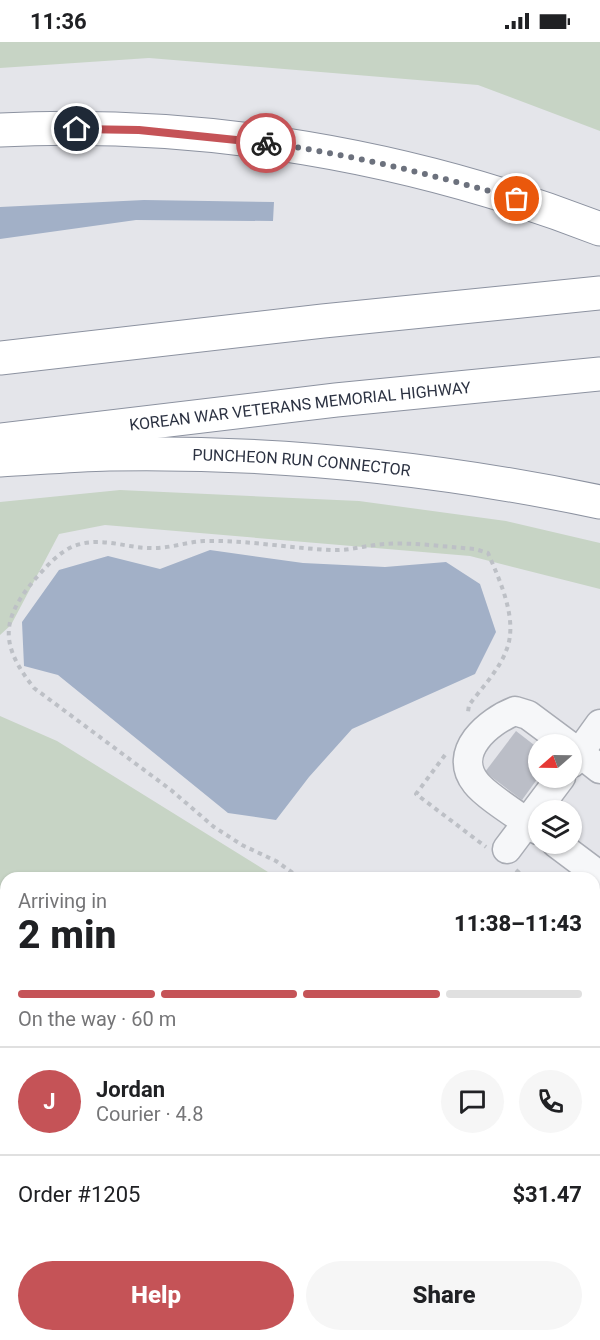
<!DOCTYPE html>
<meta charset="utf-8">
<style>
:root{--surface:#fff;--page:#f6f6f6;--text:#202124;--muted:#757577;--line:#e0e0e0;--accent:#c55357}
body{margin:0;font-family:Roboto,sans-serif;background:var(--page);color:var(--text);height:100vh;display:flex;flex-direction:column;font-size:22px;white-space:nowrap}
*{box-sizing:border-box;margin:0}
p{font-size:20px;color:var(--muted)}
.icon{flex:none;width:33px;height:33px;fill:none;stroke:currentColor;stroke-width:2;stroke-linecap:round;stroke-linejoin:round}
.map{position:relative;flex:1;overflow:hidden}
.panel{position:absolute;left:0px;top:830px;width:600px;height:470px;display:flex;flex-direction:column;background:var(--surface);border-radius:18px 18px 0 0;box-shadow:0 2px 4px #0004}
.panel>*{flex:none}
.needle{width:39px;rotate:250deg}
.buttons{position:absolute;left:528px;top:692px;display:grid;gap:12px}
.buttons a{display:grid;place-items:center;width:54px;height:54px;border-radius:50%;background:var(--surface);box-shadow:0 2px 4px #0004;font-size:30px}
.pin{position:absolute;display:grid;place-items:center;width:51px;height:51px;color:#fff;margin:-26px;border:3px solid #fff;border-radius:50%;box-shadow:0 2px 6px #0007}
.courier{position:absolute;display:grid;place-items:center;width:60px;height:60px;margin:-30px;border:4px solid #c55357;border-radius:50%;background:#fff;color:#222;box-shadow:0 2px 8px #0007}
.summary em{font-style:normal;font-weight:800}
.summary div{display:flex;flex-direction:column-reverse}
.summary{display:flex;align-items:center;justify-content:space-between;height:102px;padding:0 18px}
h1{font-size:39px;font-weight:800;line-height:45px}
.bar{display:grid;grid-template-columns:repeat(4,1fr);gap:9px 6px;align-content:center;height:72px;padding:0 18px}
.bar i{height:8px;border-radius:4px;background:var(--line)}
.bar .selected{background:var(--accent)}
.bar p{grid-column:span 4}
.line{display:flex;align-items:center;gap:15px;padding:0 18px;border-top:2px solid var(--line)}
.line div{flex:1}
.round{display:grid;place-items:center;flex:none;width:63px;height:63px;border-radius:32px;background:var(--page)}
.action{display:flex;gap:12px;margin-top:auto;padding:12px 18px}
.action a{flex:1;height:69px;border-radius:36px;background:var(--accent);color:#fff;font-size:24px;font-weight:800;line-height:69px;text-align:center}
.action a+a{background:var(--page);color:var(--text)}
.status{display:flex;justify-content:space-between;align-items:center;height:42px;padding:0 30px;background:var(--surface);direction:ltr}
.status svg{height:16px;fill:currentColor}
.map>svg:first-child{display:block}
.green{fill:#c7d4c5}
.water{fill:#a2b0c7}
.building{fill:#bbbec7}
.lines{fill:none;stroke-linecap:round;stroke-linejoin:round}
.minor-casing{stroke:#a9acb4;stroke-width:31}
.highway-casing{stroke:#8c92a0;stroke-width:35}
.path{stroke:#bdc0c6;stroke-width:4;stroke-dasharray:4.5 4.5;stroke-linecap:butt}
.minor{stroke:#f6f7f9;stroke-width:28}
.highway{stroke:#fff;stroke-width:33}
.done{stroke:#6c717d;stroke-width:6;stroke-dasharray:0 10.8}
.route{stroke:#c55357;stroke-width:8}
.labels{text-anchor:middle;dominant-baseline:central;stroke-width:6;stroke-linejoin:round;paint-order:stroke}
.street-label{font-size:16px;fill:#2c3242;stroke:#f3f5f8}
</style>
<div class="status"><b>11:36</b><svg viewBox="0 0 49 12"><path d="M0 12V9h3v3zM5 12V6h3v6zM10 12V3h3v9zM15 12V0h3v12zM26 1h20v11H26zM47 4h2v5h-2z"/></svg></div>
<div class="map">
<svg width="600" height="1298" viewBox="0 0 600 1298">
<rect width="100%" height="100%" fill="#e4e5ea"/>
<g class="green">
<polygon points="0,0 600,0 600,89 478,43 149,16 0,26"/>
<polygon points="120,448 359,459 506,479 600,501 600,547 470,514 105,483 59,492 11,583 0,593 0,460"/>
<polygon points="0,674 57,699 276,835 6,836 6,988 0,985"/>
</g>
<g class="water">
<polygon points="144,158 274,160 273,179 136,178 0,197 0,165"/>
<polygon points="210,508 303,521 385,525 446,520 480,542 496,590 475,632 352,687 309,735 276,778 228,771 58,633 24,624 22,580 59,528 108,514 160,527"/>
<polygon points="130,1293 296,1293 294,1298 129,1298"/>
</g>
<g class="building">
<polygon points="516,689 538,706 538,736 522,758 485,730"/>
<polygon points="0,1034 6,1043 6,1061 1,1064 6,1071 6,1088 0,1092"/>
<rect x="0" y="1123" width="6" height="31"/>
<polygon points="6,1203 6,1244 3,1236 0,1237 0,1205"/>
</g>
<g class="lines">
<g class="minor-casing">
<g id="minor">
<polyline points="572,705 600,727"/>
<polyline points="572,721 600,682"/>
<path d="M538,788C522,776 487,755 476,741C451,710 489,679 515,669L528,673L567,702"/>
<polyline points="556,801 600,834"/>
<polyline points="507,807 561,735"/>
<polyline points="594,881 600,869"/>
<polyline points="594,1107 600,1112"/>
<polyline points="594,1168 600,1172"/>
<polyline points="594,1269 600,1262"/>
<polyline points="493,1293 500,1298"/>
<polyline points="569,1298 573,1293"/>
</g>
</g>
<g class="highway-casing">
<g id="highway">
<path d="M0,88C203,78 410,113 600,187"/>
<polyline points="0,316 323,279 600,251"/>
<path id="s1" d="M0,398L336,358L600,332"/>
<path id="s2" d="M0,418C36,416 73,413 109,412C274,409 438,426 600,460"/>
</g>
</g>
<g class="path">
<polyline points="445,713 416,752 486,805"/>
<polyline points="516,828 525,836"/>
<path d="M300,836L276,819L242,803L214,785L171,748L34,646C0,603 0,578 36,536C47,524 59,510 74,504C101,494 126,506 150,506C168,507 186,500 204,499C247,498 288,506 331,508C349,509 367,503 385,502C414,500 446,505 475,507L488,511C500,539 519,579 506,609C499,628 481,647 469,663L468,670"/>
</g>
<use href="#minor" class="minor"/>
<use href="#highway" class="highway"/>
</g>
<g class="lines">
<path class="done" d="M266,101C351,112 434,133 517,157"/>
<polyline class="route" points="77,87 139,88 266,101"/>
</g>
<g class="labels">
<g class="street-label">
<text stroke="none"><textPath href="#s1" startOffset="302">KOREAN WAR VETERANS MEMORIAL HIGHWAY</textPath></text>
<text stroke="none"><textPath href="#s2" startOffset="302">PUNCHEON RUN CONNECTOR</textPath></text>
</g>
</g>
</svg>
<div class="buttons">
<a><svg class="needle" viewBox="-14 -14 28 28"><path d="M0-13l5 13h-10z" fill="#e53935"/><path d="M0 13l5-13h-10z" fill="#757577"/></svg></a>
<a><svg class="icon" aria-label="layers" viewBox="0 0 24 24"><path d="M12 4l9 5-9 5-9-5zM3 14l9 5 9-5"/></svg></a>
</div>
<div class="pin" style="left:517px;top:157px;background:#ea580c"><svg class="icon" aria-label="bag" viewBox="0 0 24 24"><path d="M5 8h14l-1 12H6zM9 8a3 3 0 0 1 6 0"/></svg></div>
<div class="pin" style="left:77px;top:87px;background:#1f2937"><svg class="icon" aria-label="home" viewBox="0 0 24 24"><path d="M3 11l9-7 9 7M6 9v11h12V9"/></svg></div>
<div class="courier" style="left:266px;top:101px"><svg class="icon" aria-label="bike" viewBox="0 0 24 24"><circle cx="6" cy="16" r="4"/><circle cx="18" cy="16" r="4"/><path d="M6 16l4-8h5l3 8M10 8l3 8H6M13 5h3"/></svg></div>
<section class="panel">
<div class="summary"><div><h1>2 min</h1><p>Arriving in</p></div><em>11:38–11:43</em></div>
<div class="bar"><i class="selected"></i><i class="selected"></i><i class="selected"></i><i></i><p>On the way · 60 m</p></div>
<div class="line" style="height:108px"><b class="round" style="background:var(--accent);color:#fff">J</b><div><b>Jordan</b><p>Courier · 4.8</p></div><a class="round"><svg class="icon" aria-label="chat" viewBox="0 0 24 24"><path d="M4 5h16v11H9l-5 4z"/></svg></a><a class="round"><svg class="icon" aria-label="phone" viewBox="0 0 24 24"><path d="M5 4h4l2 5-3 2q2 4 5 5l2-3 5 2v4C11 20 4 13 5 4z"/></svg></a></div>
<div class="line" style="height:78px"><div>Order #1205</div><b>$31.47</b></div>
<div class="action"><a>Help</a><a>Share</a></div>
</section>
</div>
